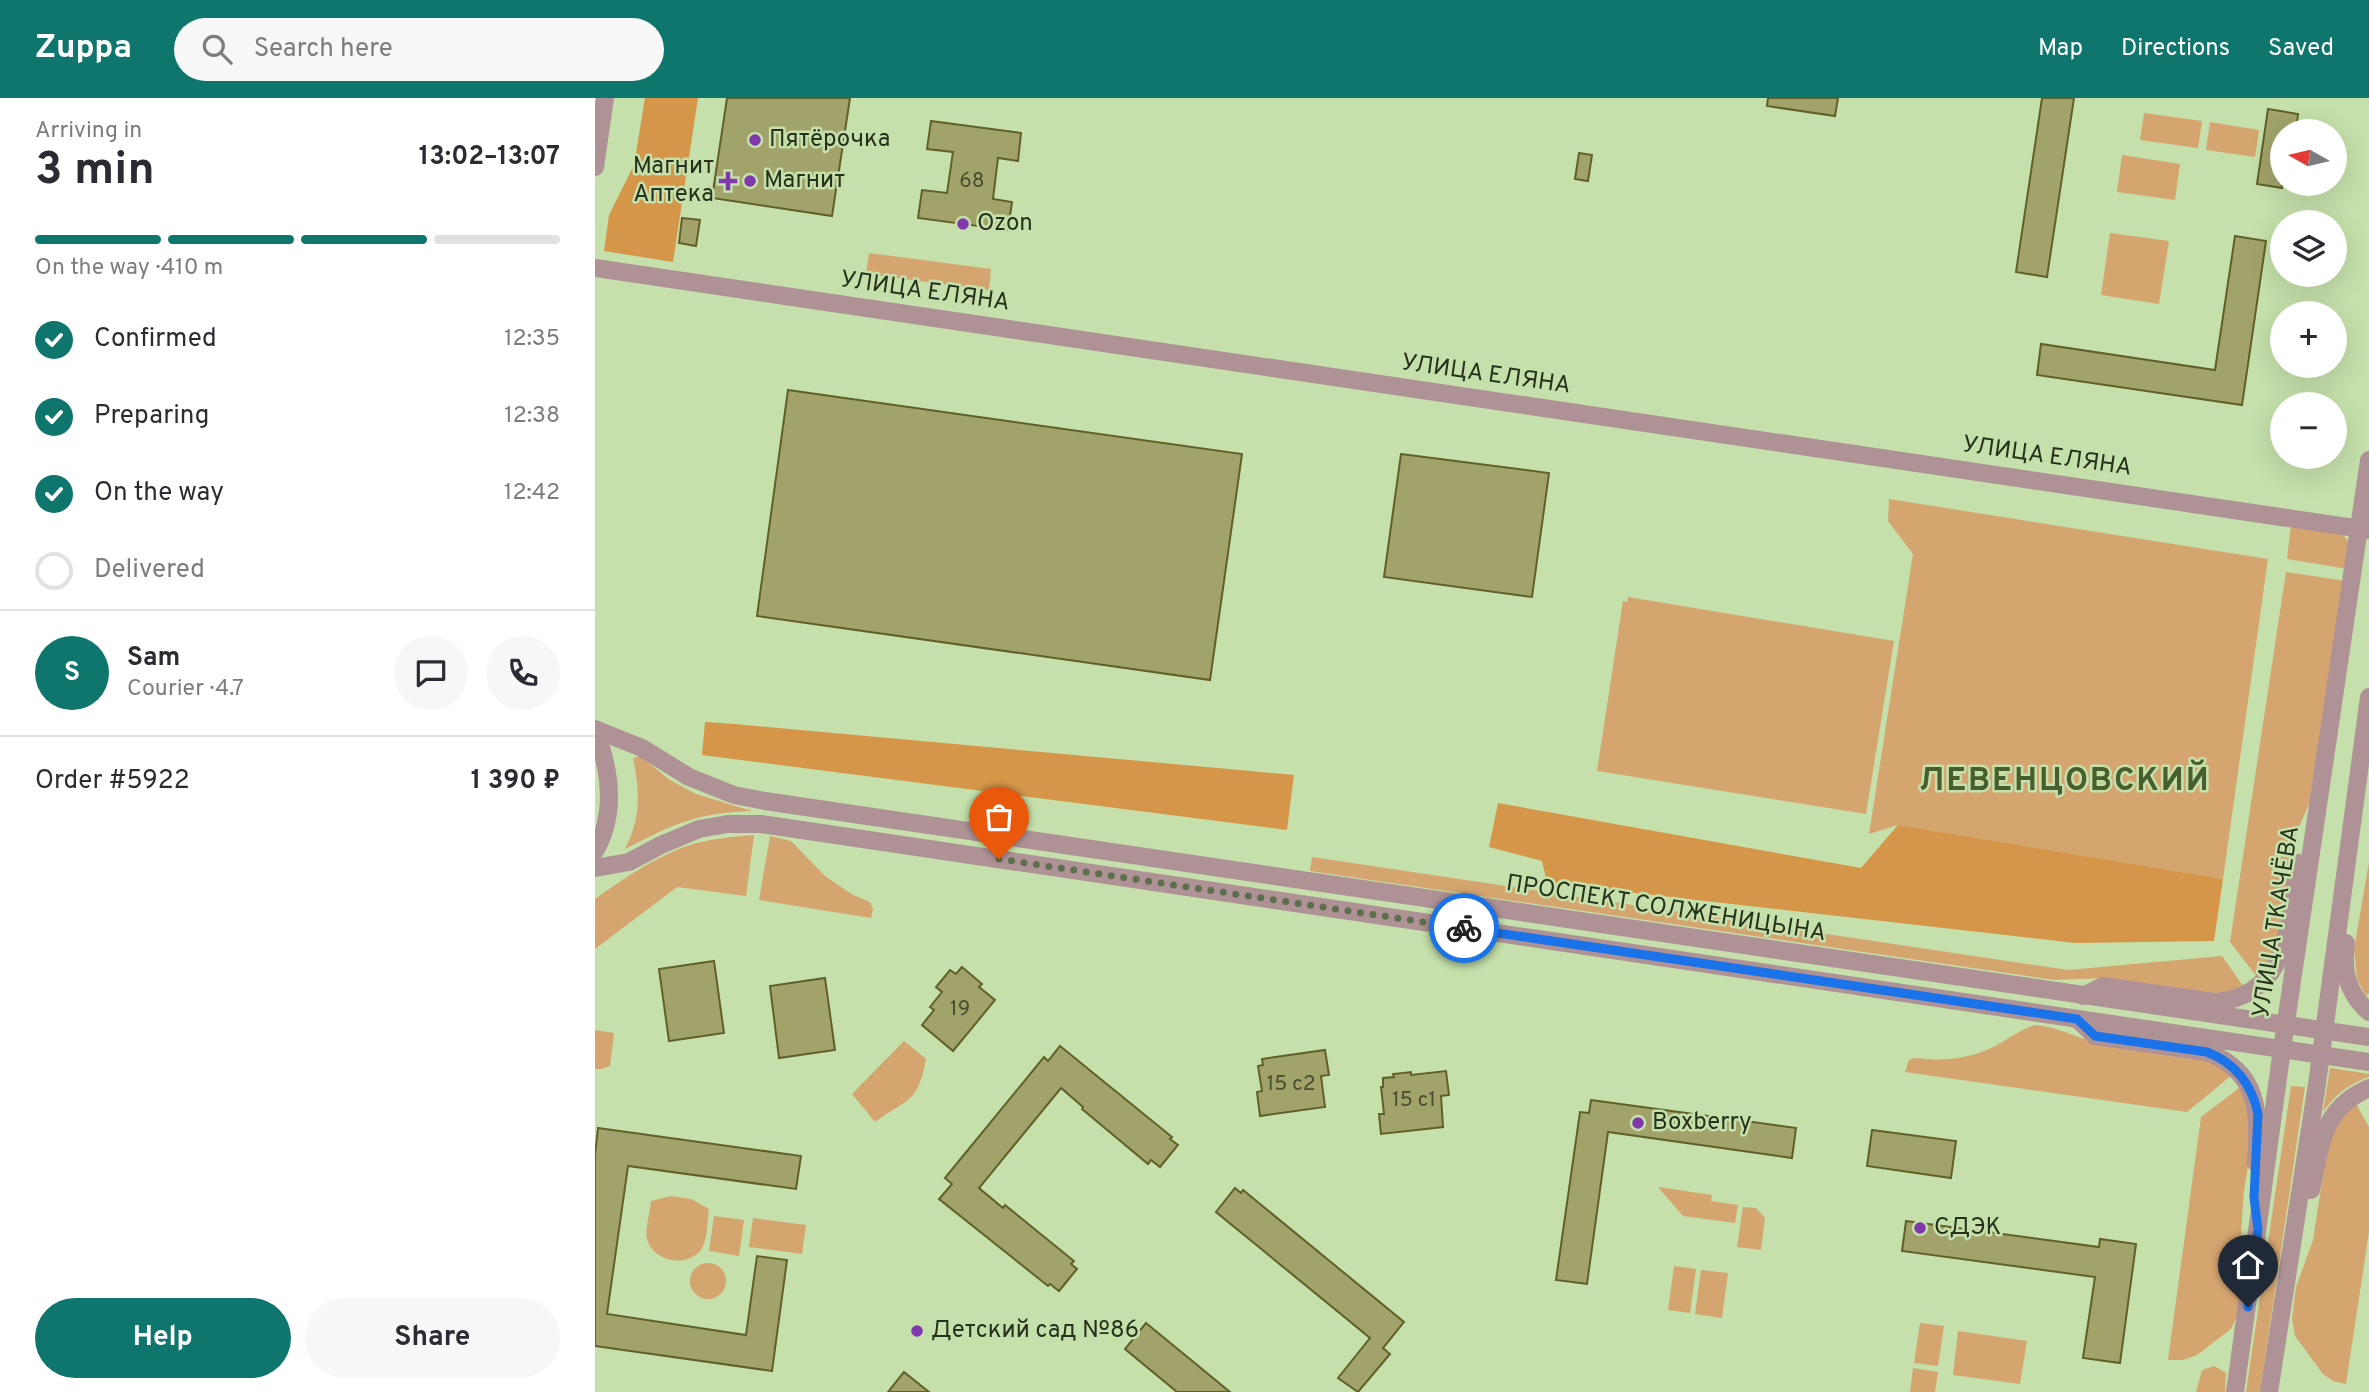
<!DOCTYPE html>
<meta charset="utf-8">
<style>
:root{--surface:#fff;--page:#f7f7f7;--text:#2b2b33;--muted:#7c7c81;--line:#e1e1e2;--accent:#0f766e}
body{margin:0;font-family:Overpass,sans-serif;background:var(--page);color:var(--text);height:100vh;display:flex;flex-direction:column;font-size:26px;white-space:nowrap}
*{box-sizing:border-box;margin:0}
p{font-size:23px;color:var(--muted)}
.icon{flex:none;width:38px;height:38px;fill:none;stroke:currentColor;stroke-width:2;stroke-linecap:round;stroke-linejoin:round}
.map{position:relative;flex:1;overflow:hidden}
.sheet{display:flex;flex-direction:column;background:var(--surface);width:595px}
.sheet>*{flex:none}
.needle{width:46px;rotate:278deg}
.fabs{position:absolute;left:1675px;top:21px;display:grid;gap:14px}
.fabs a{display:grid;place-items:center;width:77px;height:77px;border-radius:50%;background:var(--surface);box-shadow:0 7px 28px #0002;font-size:35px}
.pin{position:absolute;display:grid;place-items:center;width:60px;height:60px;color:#fff;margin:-72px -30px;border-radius:50% 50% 50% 0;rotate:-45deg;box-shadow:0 0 7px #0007}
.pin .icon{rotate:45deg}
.courier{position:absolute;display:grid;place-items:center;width:70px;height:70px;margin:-35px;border:5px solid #1a73e8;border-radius:50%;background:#fff;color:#222;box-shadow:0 2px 9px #0007}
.head em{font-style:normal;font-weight:700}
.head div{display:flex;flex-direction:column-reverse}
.head{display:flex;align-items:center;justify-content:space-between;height:119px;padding:0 35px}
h1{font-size:46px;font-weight:700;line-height:52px}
.bar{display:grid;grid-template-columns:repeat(4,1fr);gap:10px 7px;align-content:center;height:84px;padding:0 35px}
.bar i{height:9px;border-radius:5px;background:var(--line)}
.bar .current{background:var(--accent)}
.bar p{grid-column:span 4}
.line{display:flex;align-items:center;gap:18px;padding:0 35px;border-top:2px solid var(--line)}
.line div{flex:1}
.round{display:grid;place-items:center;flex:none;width:74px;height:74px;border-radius:37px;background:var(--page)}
ol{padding:0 35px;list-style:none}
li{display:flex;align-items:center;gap:21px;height:77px}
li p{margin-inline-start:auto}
li .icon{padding:7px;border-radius:50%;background:var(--accent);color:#fff;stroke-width:4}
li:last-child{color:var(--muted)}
li i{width:38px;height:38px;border:4px solid var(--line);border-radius:50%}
.primary-button{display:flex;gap:14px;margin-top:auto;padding:14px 35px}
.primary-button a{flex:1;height:80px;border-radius:42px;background:var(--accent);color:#fff;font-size:28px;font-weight:700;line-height:80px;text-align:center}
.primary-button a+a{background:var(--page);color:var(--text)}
header{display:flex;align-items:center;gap:42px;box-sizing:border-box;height:98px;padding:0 35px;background:var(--accent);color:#fff}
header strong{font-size:33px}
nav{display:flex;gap:38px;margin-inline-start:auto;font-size:24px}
.search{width:490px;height:63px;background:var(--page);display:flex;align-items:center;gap:18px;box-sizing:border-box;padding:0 24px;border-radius:38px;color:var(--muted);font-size:26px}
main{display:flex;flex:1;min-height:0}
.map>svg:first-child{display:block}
.green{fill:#d5a570}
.forest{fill:#d5964a}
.building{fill:#a2a36a;stroke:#606028;stroke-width:2}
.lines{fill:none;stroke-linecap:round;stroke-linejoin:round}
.minor{stroke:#af9296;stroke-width:18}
.done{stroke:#5e6f4e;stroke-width:7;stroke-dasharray:0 12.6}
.route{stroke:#1a73e8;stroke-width:9}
.poi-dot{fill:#7f39ac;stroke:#c5e0aa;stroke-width:2.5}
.labels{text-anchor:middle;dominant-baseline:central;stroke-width:5;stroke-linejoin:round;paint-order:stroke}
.number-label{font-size:21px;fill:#464e30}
.poi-label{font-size:24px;fill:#27321c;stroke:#c5e0aa;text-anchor:start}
.street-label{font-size:24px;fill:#27321c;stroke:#c5e0aa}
.district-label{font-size:32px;font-weight:bold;letter-spacing:2px;fill:#485e2d;stroke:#c5e0aa}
</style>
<header>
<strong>Zuppa</strong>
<div class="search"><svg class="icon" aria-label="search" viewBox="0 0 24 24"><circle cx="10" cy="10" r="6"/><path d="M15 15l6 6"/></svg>Search here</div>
<nav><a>Map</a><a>Directions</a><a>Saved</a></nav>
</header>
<main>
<section class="sheet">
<div class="head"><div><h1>3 min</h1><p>Arriving in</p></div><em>13:02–13:07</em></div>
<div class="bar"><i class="current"></i><i class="current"></i><i class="current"></i><i></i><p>On the way · 410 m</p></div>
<ol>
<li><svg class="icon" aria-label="check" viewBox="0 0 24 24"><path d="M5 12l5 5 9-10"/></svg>Confirmed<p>12:35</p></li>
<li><svg class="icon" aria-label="check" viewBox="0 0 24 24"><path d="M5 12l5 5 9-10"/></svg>Preparing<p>12:38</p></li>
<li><svg class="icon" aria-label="check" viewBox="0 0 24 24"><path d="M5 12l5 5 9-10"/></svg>On the way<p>12:42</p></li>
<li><i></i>Delivered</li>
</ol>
<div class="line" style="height:126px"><b class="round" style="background:var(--accent);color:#fff">S</b><div><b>Sam</b><p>Courier · 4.7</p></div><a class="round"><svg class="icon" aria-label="chat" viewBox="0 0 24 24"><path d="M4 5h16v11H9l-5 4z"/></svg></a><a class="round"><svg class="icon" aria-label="phone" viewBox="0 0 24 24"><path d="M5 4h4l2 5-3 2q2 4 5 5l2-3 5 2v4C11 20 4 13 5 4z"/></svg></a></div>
<div class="line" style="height:91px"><div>Order #5922</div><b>1 390 ₽</b></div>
<div class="primary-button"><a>Help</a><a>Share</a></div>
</section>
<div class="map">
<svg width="1774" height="1294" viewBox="0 0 1774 1294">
<rect width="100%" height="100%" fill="#c5e0aa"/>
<g class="green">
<polygon points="1549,15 1607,23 1603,50 1545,42"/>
<polygon points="1615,24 1664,32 1660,59 1611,52"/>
<polygon points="1527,57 1585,66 1580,102 1522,94"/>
<polygon points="1515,135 1574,143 1564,206 1506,197"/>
<polygon points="274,155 396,171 394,192 271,176"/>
<polygon points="1294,401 1673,461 1628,781 1303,727 1274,736 1318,456 1293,423"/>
<path d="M1696,426L1747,436C1758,446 1755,458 1753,471L1692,461Z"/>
<polygon points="1691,474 1751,483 1719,694 1699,741 1679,861 1662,879 1635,844"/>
<polygon points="1033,499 1299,543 1271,716 1002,673 1028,503 1032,504"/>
<path d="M45,658L75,682L101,696L157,713C100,715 79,726 30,751C46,720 45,693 38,660Z"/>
<path d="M159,737L151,798L82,789L0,851V801C28,781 57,761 89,749C111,741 136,739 159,737Z"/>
<polygon points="175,738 196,743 230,778 258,797 275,804 278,811 276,820 164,802"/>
<polygon points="717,759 1473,872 1627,858 1648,888 1629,894 1618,895 1513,880 1459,882 715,773"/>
<polygon points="1774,764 1774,895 1771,898 1762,881 1759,851"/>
<path d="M1440,927C1462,929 1481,939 1502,945C1546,956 1601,947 1638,976L1592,1014L1310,974L1314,962L1319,960C1346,963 1371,962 1396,950C1412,943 1423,932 1440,927Z"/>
<polygon points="0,932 19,935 15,968 7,971 0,971"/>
<path d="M309,943L331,961C322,1007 314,999 280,1024L257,996Z"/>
<path d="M1735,970L1774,976V979C1753,986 1741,996 1728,1014Z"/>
<polygon points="1648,987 1658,1038 1649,1093 1646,1133 1648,1185 1644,1213 1636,1231 1602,1257 1588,1262 1573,1262 1606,1019"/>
<polygon points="1696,988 1710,989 1665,1294 1651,1294"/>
<polygon points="1759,1002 1774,1029 1774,1134 1751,1286 1738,1283 1728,1276 1700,1238 1697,1221 1701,1189 1718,1142 1732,1051 1739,1027"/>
<polygon points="1063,1089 1117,1097 1116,1103 1143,1107 1140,1125 1088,1118"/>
<path d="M76,1098L96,1101L114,1111C112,1123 113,1144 105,1153C90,1170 58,1163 52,1141C50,1130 55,1114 56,1103Z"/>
<polygon points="1148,1109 1161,1110 1170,1120 1166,1152 1142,1149"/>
<polygon points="119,1118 149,1122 144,1158 114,1153"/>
<polygon points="158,1120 211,1127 207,1156 154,1149"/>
<circle cx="113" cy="1183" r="18"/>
<polygon points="1079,1168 1101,1171 1095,1215 1073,1212"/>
<polygon points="1106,1172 1133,1175 1127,1220 1100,1216"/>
<polygon points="1325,1225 1349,1228 1343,1268 1319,1265"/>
<polygon points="1363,1233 1432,1243 1425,1286 1358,1277"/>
<polygon points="1619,1268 1631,1275 1630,1294 1601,1294 1607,1272"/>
<polygon points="1318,1270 1343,1274 1340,1294 1315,1294"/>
</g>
<g class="forest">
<polygon points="50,0 103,0 78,164 9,153 14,117 39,67"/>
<polygon points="110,624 140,626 699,677 692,732 107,657"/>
<polygon points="903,705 1266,770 1303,727 1628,781 1619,843 1480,845 952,785 947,763 894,749"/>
</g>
<g class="building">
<polygon points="132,0 255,0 237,118 117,100"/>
<polygon points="1173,0 1243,0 1240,18 1172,8"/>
<polygon points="1447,0 1479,0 1452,179 1421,174"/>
<polygon points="1673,11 1703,16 1701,33 1687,33 1687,90 1662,86"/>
<polygon points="336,23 426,35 423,63 403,60 398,101 417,104 413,132 323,120 327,92 352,95 358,54 332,51"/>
<polygon points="984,55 997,57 993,83 980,81"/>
<polygon points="87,120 105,122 101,148 84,145"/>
<polygon points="1640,138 1671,143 1647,307 1442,277 1446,246 1620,272"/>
<polygon points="193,292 647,356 615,582 162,518"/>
<polygon points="806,356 954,375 937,499 789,479"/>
<polygon points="119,863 129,935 74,943 64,871"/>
<polygon points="367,869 387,886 384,889 400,902 358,953 327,927 339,912 335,909 347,894 341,889 355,872 361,876"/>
<polygon points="230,880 240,952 184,960 175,888"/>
<polygon points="465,948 577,1039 575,1041 583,1047 565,1069 556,1062 553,1066 487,1011 488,1009 466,990 384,1090 408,1110 410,1107 479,1163 476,1166 482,1171 464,1193 455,1186 453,1188 344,1101 357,1086 350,1080 449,959 453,963"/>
<polygon points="730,952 734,977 726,978 730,1009 665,1018 662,994 667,993 663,968 668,967 667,961"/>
<polygon points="851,973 854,997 846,998 848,1029 786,1036 784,1016 789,1016 786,989 788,989 788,980 799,979 798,976 816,974 816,977"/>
<polygon points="996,1002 1201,1030 1197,1060 1013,1034 992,1186 961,1182 985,1014 994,1015"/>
<polygon points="3,1030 206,1058 201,1091 33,1068 12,1216 151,1237 162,1158 192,1162 177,1273 0,1248 0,1057"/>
<polygon points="1277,1032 1361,1043 1356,1080 1272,1068"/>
<polygon points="640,1090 646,1095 648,1092 809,1224 788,1250 795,1256 763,1294 743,1280 775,1240 621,1114"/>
<polygon points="1311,1123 1504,1149 1505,1141 1541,1146 1525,1265 1488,1260 1500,1179 1307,1153"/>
<polygon points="551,1225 635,1294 582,1294 530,1251"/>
<polygon points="309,1274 334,1294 293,1294"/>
</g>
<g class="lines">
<g class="minor">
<polyline points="0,69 10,0"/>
<polyline points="0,170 1774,432"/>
<polyline points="0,631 47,650 94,679 139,697 170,703 1774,939"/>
<path d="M0,632C15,671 22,715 0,753"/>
<polyline points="0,770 34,764 66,747 104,731 133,726 166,726 1774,964"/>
<path d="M1751,845C1747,872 1752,895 1774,914"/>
<path d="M1488,898L1508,888L1619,904C1695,899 1694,823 1703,765"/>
<path d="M1482,921L1500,938L1612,954C1666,975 1664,1016 1661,1065"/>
<path d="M1716,1092C1726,1047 1726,1011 1774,990"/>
<polyline points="1640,1294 1687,951 1774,362"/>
<polyline points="1674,1294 1722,986 1774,599"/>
</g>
</g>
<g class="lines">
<polyline class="done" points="404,761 869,830"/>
<path class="route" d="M869,830L1482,921L1500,938L1612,954C1640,965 1657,987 1663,1016L1659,1100L1663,1131L1653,1209"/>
</g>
<g class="poi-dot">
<circle cx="160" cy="42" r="7"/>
<path d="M129.5 72.5h7v7h7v7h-7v7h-7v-7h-7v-7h7z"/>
<circle cx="155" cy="83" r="7"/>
<circle cx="368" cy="126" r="7"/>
<circle cx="1043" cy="1025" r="7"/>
<circle cx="1325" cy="1130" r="7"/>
<circle cx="322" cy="1233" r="7"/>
</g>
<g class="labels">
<g class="number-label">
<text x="377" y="83">68</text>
<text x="365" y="911">19</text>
<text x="696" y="986">15 с2</text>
<text x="819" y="1002">15 с1</text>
</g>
<g class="poi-label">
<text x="174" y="42">Пятёрочка</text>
<text x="119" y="69" text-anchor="end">Магнит<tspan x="119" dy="28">Аптека</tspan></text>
<text x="169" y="83">Магнит</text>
<text x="382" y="126">Ozon</text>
<text x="1057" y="1025">Boxberry</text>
<text x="1339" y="1130">СДЭК</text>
<text x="336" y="1233">Детский сад №86</text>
</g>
<g class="street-label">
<text transform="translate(330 194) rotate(8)">УЛИЦА ЕЛЯНА</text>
<text transform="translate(891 277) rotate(8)">УЛИЦА ЕЛЯНА</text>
<text transform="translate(1452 359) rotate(8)">УЛИЦА ЕЛЯНА</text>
<text transform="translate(1071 811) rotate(9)">ПРОСПЕКТ СОЛЖЕНИЦЫНА</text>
<text transform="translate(1682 824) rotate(-81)">УЛИЦА ТКАЧЁВА</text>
</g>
<g class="district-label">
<text x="1470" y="684">ЛЕВЕНЦОВСКИЙ</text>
</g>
</g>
</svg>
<div class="fabs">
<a><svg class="needle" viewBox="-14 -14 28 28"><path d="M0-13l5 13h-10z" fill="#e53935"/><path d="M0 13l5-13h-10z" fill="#7c7c81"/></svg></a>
<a><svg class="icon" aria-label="layers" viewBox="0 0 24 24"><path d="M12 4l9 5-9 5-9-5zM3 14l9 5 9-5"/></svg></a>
<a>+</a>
<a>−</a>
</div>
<div class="pin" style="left:404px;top:761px;background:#ea580c"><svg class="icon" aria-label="bag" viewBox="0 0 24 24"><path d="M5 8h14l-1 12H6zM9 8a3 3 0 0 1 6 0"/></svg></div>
<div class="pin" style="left:1653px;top:1209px;background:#1f2937"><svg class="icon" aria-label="home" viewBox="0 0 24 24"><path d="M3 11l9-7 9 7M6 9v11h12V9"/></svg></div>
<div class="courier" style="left:869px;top:830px"><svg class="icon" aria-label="bike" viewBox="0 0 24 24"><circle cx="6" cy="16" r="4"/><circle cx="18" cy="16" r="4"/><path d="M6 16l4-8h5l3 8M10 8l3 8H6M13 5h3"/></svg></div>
</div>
</main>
